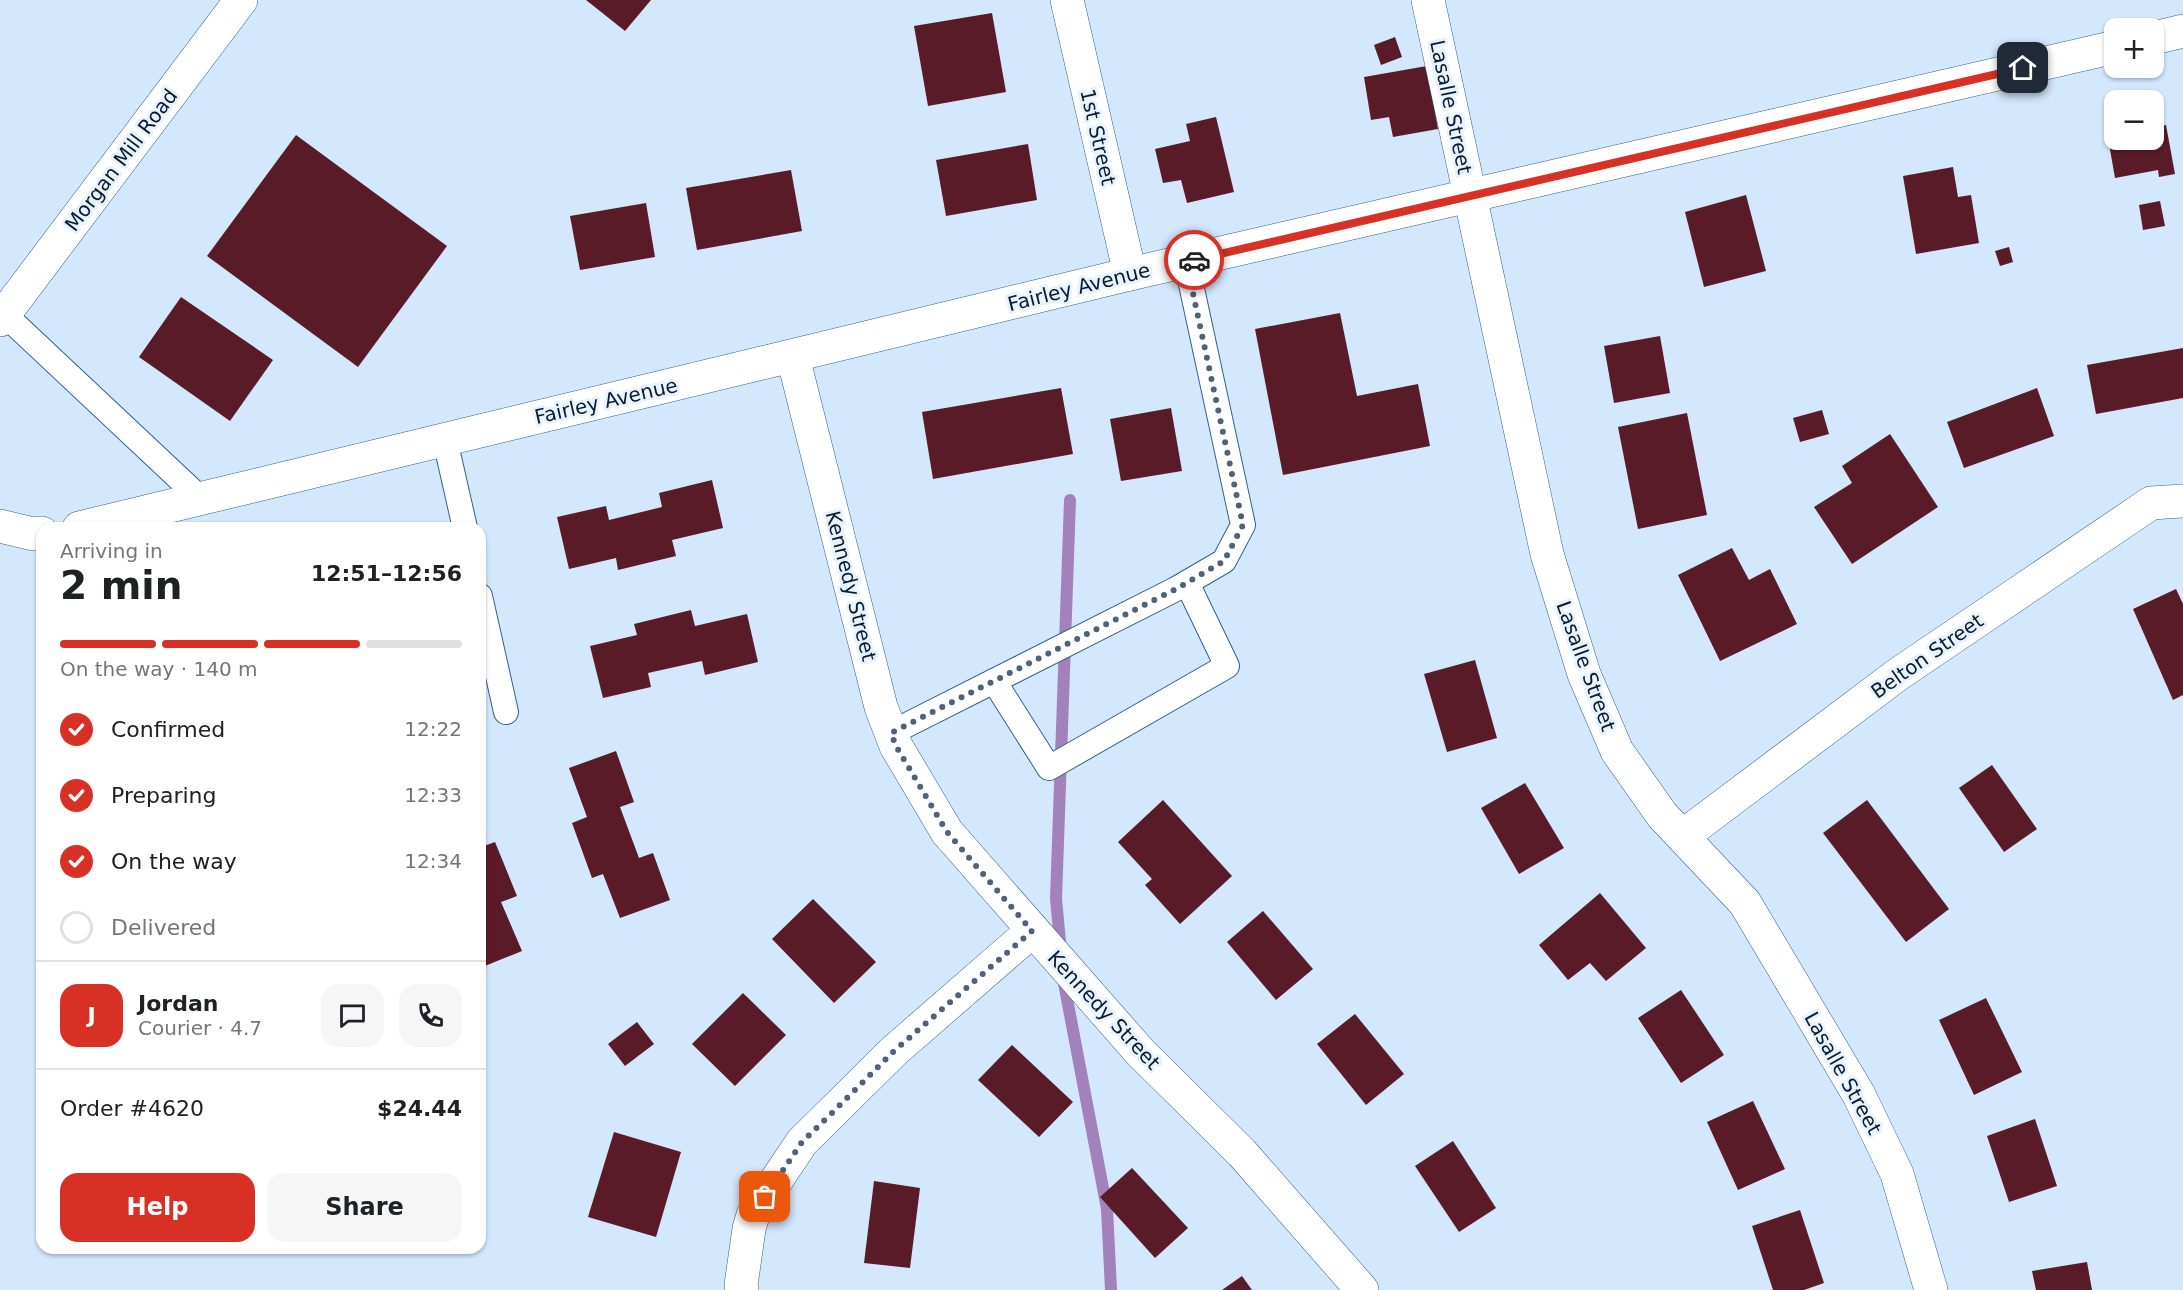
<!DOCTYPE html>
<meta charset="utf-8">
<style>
:root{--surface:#fff;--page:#f6f6f6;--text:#202124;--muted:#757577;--line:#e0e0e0;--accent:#d93025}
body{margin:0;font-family:"DejaVu Sans",sans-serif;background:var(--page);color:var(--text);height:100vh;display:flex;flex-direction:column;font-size:22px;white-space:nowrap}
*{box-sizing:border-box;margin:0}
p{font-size:20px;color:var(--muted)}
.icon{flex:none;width:33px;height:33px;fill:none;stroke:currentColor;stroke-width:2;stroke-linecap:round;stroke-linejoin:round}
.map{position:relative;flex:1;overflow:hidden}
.sheet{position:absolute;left:36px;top:522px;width:450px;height:732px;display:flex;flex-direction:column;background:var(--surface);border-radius:18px;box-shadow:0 2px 4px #0004}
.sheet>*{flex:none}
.buttons{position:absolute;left:2104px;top:18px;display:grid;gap:12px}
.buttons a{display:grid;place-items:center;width:60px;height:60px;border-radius:12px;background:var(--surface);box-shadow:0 2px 4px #0004;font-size:30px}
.pin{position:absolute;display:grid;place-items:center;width:51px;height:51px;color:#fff;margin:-26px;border-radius:12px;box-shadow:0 3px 9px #0006}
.courier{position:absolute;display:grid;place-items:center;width:60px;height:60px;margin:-30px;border:4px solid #d93025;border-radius:50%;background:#fff;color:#222;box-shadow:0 2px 8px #0007}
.summary em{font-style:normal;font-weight:700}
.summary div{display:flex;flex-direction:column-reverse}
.summary{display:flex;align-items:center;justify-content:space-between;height:102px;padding:0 24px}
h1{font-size:39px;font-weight:700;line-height:45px}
.bar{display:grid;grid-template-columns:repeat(4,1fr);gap:9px 6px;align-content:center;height:72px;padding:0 24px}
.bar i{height:8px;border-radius:4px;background:var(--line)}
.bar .on{background:var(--accent)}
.bar p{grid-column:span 4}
.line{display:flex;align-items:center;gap:15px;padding:0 24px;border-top:2px solid var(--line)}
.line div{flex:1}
.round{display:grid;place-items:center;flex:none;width:63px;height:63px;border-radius:18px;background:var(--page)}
ol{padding:0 24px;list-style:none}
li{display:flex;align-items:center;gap:18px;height:66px}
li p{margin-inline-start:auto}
li .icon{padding:6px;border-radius:50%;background:var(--accent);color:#fff;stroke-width:4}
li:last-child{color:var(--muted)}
li i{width:33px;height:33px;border:3px solid var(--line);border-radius:50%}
.action{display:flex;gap:12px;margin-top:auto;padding:12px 24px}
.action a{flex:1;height:69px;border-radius:18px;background:var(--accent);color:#fff;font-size:24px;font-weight:700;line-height:69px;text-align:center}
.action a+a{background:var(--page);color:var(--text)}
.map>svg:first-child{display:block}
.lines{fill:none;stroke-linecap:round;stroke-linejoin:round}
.stream{stroke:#a381bb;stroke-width:12}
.building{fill:#5a1b29}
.lane-casing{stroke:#32608f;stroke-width:26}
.street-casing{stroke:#32608f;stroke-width:34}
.secondary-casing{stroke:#32608f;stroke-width:34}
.lane{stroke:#fff;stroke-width:24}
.street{stroke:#fff;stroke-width:33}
.secondary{stroke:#fff;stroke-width:33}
.done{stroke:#4f6277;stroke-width:6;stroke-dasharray:0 10.8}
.route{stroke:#d93025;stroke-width:8}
.labels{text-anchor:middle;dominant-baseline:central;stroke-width:6;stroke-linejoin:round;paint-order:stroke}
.street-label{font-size:20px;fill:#081b2f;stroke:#e9f3fe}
</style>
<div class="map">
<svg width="2183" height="1290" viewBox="0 0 2183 1290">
<rect width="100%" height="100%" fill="#d3e7fd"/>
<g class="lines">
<g class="stream">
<polyline points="1061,952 1056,899 1070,500"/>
<polyline points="1063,978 1107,1209 1111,1290"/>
</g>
</g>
<g class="building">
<polygon points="586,0 651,0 625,31"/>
<polygon points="992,13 1006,92 928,106 914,26"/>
<polygon points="1395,37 1402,57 1381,65 1374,45"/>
<polygon points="1427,66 1438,129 1393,137 1389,117 1371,120 1364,77"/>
<polygon points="1216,117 1234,192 1187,203 1181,180 1163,183 1155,149 1190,141 1186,124"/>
<polygon points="2166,125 2175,174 2159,177 2158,170 2115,178 2108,138 2154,140 2154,128"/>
<polygon points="296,135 447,246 358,367 207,256"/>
<polygon points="1028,144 1037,200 946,216 936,160"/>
<polygon points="1953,167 1958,197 1971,195 1979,243 1916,254 1903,176"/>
<polygon points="791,170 802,231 697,250 686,188"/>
<polygon points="1746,195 1766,271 1704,287 1685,212"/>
<polygon points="2160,201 2165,226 2143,230 2139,205"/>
<polygon points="646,203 655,257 580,270 570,216"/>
<polygon points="2009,247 2013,262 2000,266 1995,251"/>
<polygon points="181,297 273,360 230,421 139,357"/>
<polygon points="1340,313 1357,396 1418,384 1430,446 1283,475 1255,329"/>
<polygon points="1660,336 1670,393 1614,403 1604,346"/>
<polygon points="2183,348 2183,398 2096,414 2087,365"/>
<polygon points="1061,388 1073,454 933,479 922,412"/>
<polygon points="2037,388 2054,436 1964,468 1947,422"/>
<polygon points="1171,408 1182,471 1121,481 1110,419"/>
<polygon points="1822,410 1829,434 1800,442 1793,418"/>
<polygon points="1687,413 1707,515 1638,529 1618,427"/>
<polygon points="1890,434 1938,507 1852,564 1814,507 1852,483 1842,466"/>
<polygon points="712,480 723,528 672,540 676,556 618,570 616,558 569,569 557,517 606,506 609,520 662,507 659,493"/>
<polygon points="1732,548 1749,580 1770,569 1797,624 1720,661 1678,575"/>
<polygon points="2176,589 2183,604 2183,695 2173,700 2133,609"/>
<polygon points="691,610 695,626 747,614 758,662 705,675 702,661 648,673 651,687 603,698 590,646 637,635 634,624"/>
<polygon points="1475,660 1497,738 1447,752 1424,674"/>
<polygon points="616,751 634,802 620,807 639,858 653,853 670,900 620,918 603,874 592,878 572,823 587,817 569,768"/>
<polygon points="1992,765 2037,829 2004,852 1959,788"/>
<polygon points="1525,783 1564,848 1519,874 1481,808"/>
<polygon points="1163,800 1232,876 1180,924 1145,885 1152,879 1118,842"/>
<polygon points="1867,800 1949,909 1906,942 1823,833"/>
<polygon points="480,837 484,846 495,842 517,896 501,902 522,951 480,968"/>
<polygon points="1600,893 1646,948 1606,981 1590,963 1568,980 1539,945"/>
<polygon points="813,899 876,962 834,1003 772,939"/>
<polygon points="1263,911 1313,969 1276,1000 1227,942"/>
<polygon points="1681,990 1724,1055 1681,1083 1638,1018"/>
<polygon points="743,993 786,1035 735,1086 692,1044"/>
<polygon points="1986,998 2022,1072 1974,1095 1939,1020"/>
<polygon points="1355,1014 1404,1074 1366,1105 1317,1044"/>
<polygon points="637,1022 654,1044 625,1066 608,1044"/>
<polygon points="1012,1045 1073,1102 1039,1137 978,1080"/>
<polygon points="1753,1101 1785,1169 1738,1190 1707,1122"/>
<polygon points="2035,1119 2057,1186 2009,1202 1987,1136"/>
<polygon points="614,1132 681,1152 656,1237 588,1217"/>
<polygon points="1453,1141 1496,1208 1459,1232 1415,1166"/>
<polygon points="1132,1168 1188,1228 1155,1258 1100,1197"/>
<polygon points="874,1181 920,1188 910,1268 864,1263"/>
<polygon points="1800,1210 1824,1283 1804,1290 1773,1290 1752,1226"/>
<polygon points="2087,1262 2092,1290 2036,1290 2032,1271"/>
<polygon points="1242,1276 1252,1290 1222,1290"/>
</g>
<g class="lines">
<g class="lane-casing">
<g id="lane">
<polyline points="4,314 201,499"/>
<polyline points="445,440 465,528"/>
<polyline points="480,596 506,712"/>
<polyline points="994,681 1049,768 1227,666 1187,583"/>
<polyline points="891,733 1176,589 1224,561 1243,525 1186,261"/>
</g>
</g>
<g class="street-casing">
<g id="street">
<polyline points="1067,0 1130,274"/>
<polyline points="1428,0 1547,554 1584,674 1617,751 1662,815 1745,903 1859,1095 1897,1174 1931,1290"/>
<polyline points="2154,38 2183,31"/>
<polyline points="793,357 881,707 896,746 947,832 1140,1052 1242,1153 1362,1290"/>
<polyline points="0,526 33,534 42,533"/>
<polyline points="79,528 1130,274 2115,47"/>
<polyline points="1683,836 1897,675 2151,503 2183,501"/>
<polyline points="742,1290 741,1285 749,1229 753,1215 802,1142 894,1051 1032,931"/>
</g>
</g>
<g class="secondary-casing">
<polyline id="secondary" points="0,320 241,0"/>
</g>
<use href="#lane" class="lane"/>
<use href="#street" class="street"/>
<use href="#secondary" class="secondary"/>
</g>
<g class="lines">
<polyline class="done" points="765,1197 802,1142 833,1112 894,1051 1032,931 947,832 896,746 891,733 1176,589 1224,561 1243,525 1186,261 1194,260"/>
<polyline class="route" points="1194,260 2023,68"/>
</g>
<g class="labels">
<g class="street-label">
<text transform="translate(1451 107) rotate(78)">Lasalle Street</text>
<text transform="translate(1098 137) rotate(77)">1st Street</text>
<text transform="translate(121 160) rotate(-53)">Morgan Mill Road</text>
<text transform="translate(1079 287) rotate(-14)">Fairley Avenue</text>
<text transform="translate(606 401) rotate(-13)">Fairley Avenue</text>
<text transform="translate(851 586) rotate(76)">Kennedy Street</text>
<text transform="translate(1927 656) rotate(-35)">Belton Street</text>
<text transform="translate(1586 666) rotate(70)">Lasalle Street</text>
<text transform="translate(1104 1010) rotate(47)">Kennedy Street</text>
<text transform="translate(1843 1073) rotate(61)">Lasalle Street</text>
</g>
</g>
</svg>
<div class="buttons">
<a>+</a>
<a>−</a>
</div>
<div class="pin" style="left:765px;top:1197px;background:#ea580c"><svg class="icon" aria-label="bag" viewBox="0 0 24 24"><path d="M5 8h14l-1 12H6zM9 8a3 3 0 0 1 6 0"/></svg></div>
<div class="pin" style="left:2023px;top:68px;background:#1f2937"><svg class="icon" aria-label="home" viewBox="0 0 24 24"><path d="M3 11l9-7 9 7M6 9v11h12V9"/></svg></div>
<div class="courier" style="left:1194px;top:260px"><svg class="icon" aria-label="car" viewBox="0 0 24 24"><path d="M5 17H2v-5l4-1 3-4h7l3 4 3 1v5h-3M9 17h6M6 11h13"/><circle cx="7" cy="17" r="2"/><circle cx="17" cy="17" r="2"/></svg></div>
<section class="sheet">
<div class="summary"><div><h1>2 min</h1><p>Arriving in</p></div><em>12:51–12:56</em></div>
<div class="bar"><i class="on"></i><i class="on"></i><i class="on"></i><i></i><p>On the way · 140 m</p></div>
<ol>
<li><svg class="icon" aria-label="check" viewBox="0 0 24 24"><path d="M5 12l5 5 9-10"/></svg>Confirmed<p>12:22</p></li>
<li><svg class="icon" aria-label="check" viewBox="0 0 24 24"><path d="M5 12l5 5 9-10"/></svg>Preparing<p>12:33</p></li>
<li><svg class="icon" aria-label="check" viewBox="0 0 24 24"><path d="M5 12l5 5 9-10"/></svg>On the way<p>12:34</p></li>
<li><i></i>Delivered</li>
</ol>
<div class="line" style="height:108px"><b class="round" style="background:var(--accent);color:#fff">J</b><div><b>Jordan</b><p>Courier · 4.7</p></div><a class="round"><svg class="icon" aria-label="chat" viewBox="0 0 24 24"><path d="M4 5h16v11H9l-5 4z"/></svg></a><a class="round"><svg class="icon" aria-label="phone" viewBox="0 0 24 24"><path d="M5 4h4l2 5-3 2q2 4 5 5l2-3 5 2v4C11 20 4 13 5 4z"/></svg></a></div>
<div class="line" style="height:78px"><div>Order #4620</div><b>$24.44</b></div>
<div class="action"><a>Help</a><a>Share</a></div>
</section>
</div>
